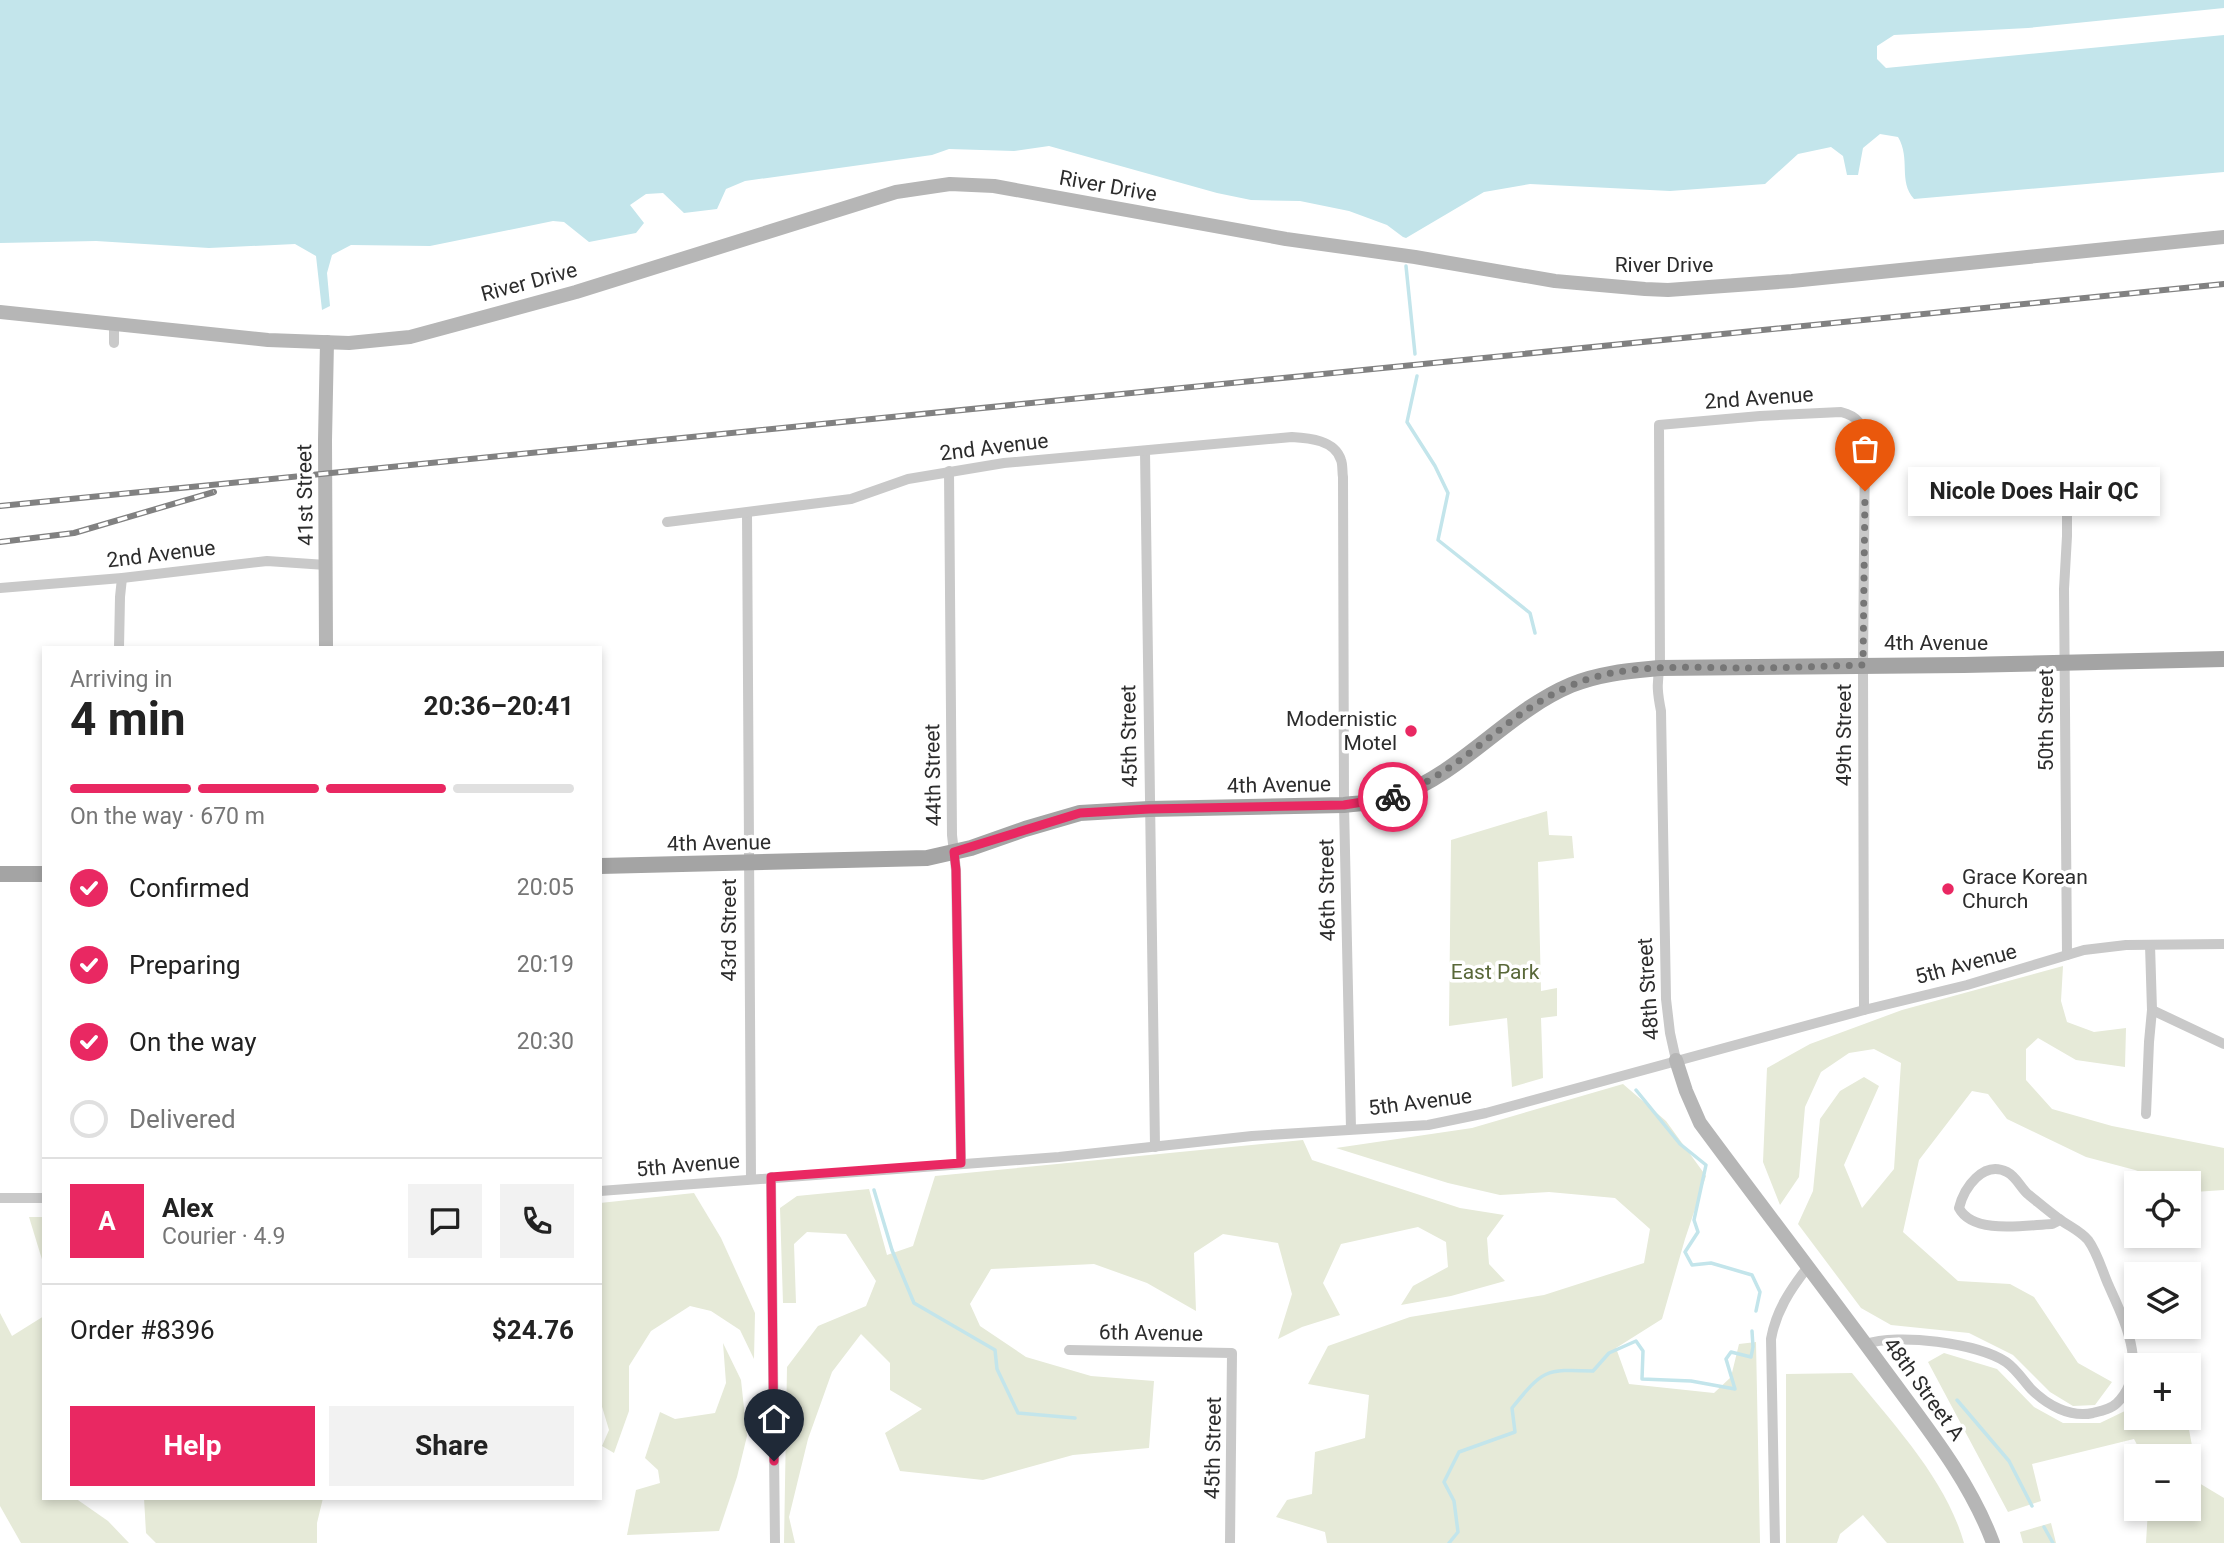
<!DOCTYPE html>
<meta charset="utf-8">
<style>
:root{--surface:#fff;--page:#f2f2f2;--text:#222;--muted:#767676;--line:#e0e0e0;--accent:#e92862}
body{margin:0;font-family:Roboto,sans-serif;background:var(--page);color:var(--text);height:100vh;display:flex;flex-direction:column;font-size:26px;white-space:nowrap}
*{box-sizing:border-box;margin:0}
p{font-size:23px;color:var(--muted)}
.icon{flex:none;width:38px;height:38px;fill:none;stroke:currentColor;stroke-width:2;stroke-linecap:round;stroke-linejoin:round}
.map{position:relative;flex:1;overflow:hidden}
.sheet{position:absolute;left:42px;top:646px;width:560px;height:854px;display:flex;flex-direction:column;background:var(--surface);border-radius:0px;box-shadow:0 4px 10px #0003}
.sheet>*{flex:none}
.tools{position:absolute;left:2124px;top:1171px;display:grid;gap:14px}
.tools a{display:grid;place-items:center;width:77px;height:77px;border-radius:0px;background:var(--surface);box-shadow:0 4px 10px #0003;font-size:35px}
.pin{position:absolute;display:grid;place-items:center;width:60px;height:60px;color:#fff;margin:-72px -30px;border-radius:50% 50% 50% 0;rotate:-45deg;box-shadow:0 0 7px #0007}
.pin .icon{rotate:45deg}
.courier{position:absolute;display:grid;place-items:center;width:70px;height:70px;margin:-35px;border:5px solid #e92862;border-radius:50%;background:#fff;color:#222;box-shadow:0 2px 9px #0007}
.bubble{position:absolute;height:49px;border-radius:0px;background:var(--surface);box-shadow:0 4px 10px #0003;font-size:23px;font-weight:700;line-height:49px;text-align:center}
.summary em{font-style:normal;font-weight:700}
.summary div{display:flex;flex-direction:column-reverse}
.summary{display:flex;align-items:center;justify-content:space-between;height:119px;padding:0 28px}
h1{font-size:46px;font-weight:700;line-height:52px}
.bar{display:grid;grid-template-columns:repeat(4,1fr);gap:10px 7px;align-content:center;height:84px;padding:0 28px}
.bar i{height:9px;border-radius:5px;background:var(--line)}
.bar .selected{background:var(--accent)}
.bar p{grid-column:span 4}
.line{display:flex;align-items:center;gap:18px;padding:0 28px;border-top:2px solid var(--line)}
.line div{flex:1}
.round{display:grid;place-items:center;flex:none;width:74px;height:74px;border-radius:0px;background:var(--page)}
ol{padding:0 28px;list-style:none}
li{display:flex;align-items:center;gap:21px;height:77px}
li p{margin-inline-start:auto}
li .icon{padding:7px;border-radius:50%;background:var(--accent);color:#fff;stroke-width:4}
li:last-child{color:var(--muted)}
li i{width:38px;height:38px;border:4px solid var(--line);border-radius:50%}
.cta{display:flex;gap:14px;margin-top:auto;padding:14px 28px}
.cta a{flex:1;height:80px;border-radius:0px;background:var(--accent);color:#fff;font-size:28px;font-weight:700;line-height:80px;text-align:center}
.cta a+a{background:var(--page);color:var(--text)}
.map>svg:first-child{display:block}
.green{fill:#e6ead8}
.water{fill:#c3e5eb}
.lines{fill:none;stroke-linecap:round;stroke-linejoin:round}
.stream{stroke:#c3e5eb;stroke-width:3.5}
.street{stroke:#c9c9c9;stroke-width:10}
.secondary{stroke:#b6b6b6;stroke-width:14}
.primary{stroke:#a4a4a4;stroke-width:16}
.rail-casing{stroke:#818181;stroke-width:6}
.rail{stroke:#fff;stroke-width:3.5;stroke-dasharray:10;stroke-linecap:butt}
.done{stroke:#767676;stroke-width:7;stroke-dasharray:0 12.6}
.route{stroke:#e92862;stroke-width:9}
.poi-dot{fill:#e92862;stroke:#fff;stroke-width:2.5}
.labels{text-anchor:middle;dominant-baseline:central;stroke-width:7;stroke-linejoin:round;paint-order:stroke}
.street-label{font-size:21px;fill:#2c2c2c;stroke:#fff}
.poi-label{font-size:21px;fill:#2c2c2c;stroke:#fff;text-anchor:end}
.park-label{font-size:21px;fill:#596839;stroke:#fff}
</style>
<div class="map">
<svg width="2224" height="1543" viewBox="0 0 2224 1543">
<rect width="100%" height="100%" fill="#fff"/>
<g class="green">
<polygon points="1547,811 1549,835 1572,836 1574,858 1538,862 1541,991 1557,988 1557,1016 1541,1018 1543,1078 1512,1087 1507,1018 1449,1026 1451,840"/>
<polygon points="2063,966 2061,1001 2067,1022 2094,1032 2126,1028 2125,1067 2076,1060 2038,1038 2026,1049 2026,1080 2052,1109 2112,1126 2224,1148 2224,1190 2194,1192 2189,1190 2189,1183 2171,1183 2135,1170 2086,1157 2007,1119 1988,1094 1972,1091 1919,1160 1903,1232 1958,1281 2010,1284 2034,1297 2078,1363 2112,1382 2095,1405 2073,1406 2050,1392 2013,1355 1969,1333 1891,1325 1861,1308 1798,1224 1813,1191 1820,1119 1840,1091 1864,1077 1879,1086 1844,1165 1862,1208 1894,1169 1901,1063 1874,1049 1849,1053 1821,1072 1805,1107 1799,1177 1780,1205 1763,1162 1767,1068 1810,1044 1902,1010"/>
<polygon points="1623,1084 1666,1121 1706,1176 1685,1239 1662,1319 1616,1348 1629,1384 1714,1393 1731,1377 1739,1344 1756,1342 1760,1543 1327,1543 1325,1532 1276,1517 1287,1500 1312,1494 1315,1452 1365,1438 1369,1395 1308,1384 1328,1346 1410,1317 1544,1295 1644,1263 1650,1229 1615,1198 1549,1192 1500,1195 1448,1183 1336,1148 1472,1128"/>
<polygon points="1303,1140 1312,1160 1460,1208 1504,1215 1487,1238 1489,1264 1505,1281 1451,1296 1401,1305 1413,1286 1448,1267 1446,1242 1418,1227 1341,1244 1323,1283 1340,1315 1302,1327 1278,1339 1292,1294 1278,1243 1223,1234 1194,1253 1196,1311 1147,1283 1094,1264 991,1269 970,1304 980,1326 1026,1357 1091,1376 1154,1381 1149,1448 1073,1455 983,1480 900,1471 885,1433 922,1409 890,1390 890,1363 861,1334 832,1372 808,1439 789,1517 795,1543 784,1543 787,1367 818,1326 866,1306 876,1281 846,1234 807,1232 794,1244 796,1303 783,1303 780,1208 797,1196 869,1189 887,1255 913,1246 935,1176"/>
<polygon points="694,1193 721,1238 755,1313 754,1359 740,1330 711,1311 690,1306 651,1331 629,1366 629,1411 614,1453 602,1446 609,1430 600,1400 600,1203"/>
<polygon points="29,1217 44,1217 44,1266"/>
<polygon points="0,1313 12,1336 44,1316 44,1498 75,1498 108,1521 129,1543 21,1543 0,1506"/>
<polygon points="723,1343 741,1380 747,1436 737,1477 719,1531 627,1535 636,1490 660,1483 658,1470 645,1458 660,1412 675,1419 715,1413 726,1383"/>
<polygon points="1944,1353 1997,1369 2034,1407 2063,1423 2100,1423 2127,1410 2137,1394 2137,1418 2185,1418 2187,1419 2199,1483 2224,1498 2224,1543 2146,1543 2148,1509 2189,1508 2189,1456 2143,1456 2134,1439 2032,1464 2041,1501 2008,1512 1928,1362"/>
<path d="M1852,1373C1893,1424 1946,1479 1964,1543H1887L1863,1515L1840,1534L1837,1543H1786V1374Z"/>
<polygon points="144,1498 323,1498 317,1523 317,1543 156,1543 146,1533"/>
<polygon points="2051,1523 2056,1543 2023,1543 2020,1532"/>
</g>
<path class="water" d="M0,0H2224V8L2028,28L1894,35L1877,46V59L1886,68L2224,35V172L1914,199C1898,181 1911,159 1898,137L1880,134L1863,148L1858,175H1847L1843,156L1831,147L1798,154L1765,184L1670,191L1530,184L1484,192L1406,238L1403,237L1387,225L1349,211L1300,201L1251,200L1217,193L1049,146L1014,151L949,149L932,155L745,181L726,189L717,209L684,213L663,193L646,194L630,205L644,223L636,233L589,242L564,222L553,221L430,246L351,245L332,255L327,273L330,306L322,310L316,256L295,244L209,248L96,241L0,243Z"/>
<g class="lines">
<g class="stream">
<polyline points="1406,266 1415,354"/>
<polyline points="1417,376 1407,422 1435,466 1448,493 1438,540 1530,613 1535,633"/>
<polyline points="1636,1090 1680,1144 1706,1165 1694,1220 1698,1232 1685,1252 1692,1265 1711,1263 1752,1275 1760,1292 1756,1311"/>
<polyline points="874,1190 892,1250 914,1303 995,1350 997,1369 1018,1413 1075,1418"/>
<polyline points="1957,1400 2009,1461 2032,1506"/>
<polyline points="2044,1527 2053,1543"/>
<path d="M1449,1543L1458,1532L1454,1501L1444,1482L1459,1452L1515,1432L1512,1408C1543,1370 1544,1369 1593,1371L1609,1353L1636,1341L1643,1351L1642,1379L1691,1381L1735,1389L1726,1359L1731,1352L1751,1357L1753,1347L1752,1331"/>
</g>
<g class="street">
<polyline points="114,343 114,324"/>
<polyline points="1145,451 1155,1147"/>
<polyline points="949,471 952,835 956,870 961,1163"/>
<polyline points="747,513 751,1179"/>
<path d="M667,522L851,499L908,479L1004,463L1292,437C1309,438 1335,440 1341,460C1343,465 1342,472 1343,477L1344,805L1351,1129"/>
<polyline points="0,588 122,578 267,561 326,565"/>
<polyline points="119,648 120,597 122,578"/>
<polyline points="2067,955 2064,589 2067,536 2067,486"/>
<polyline points="2152,1010 2224,1044"/>
<path d="M1676,1060L1670,1033L1666,999L1661,711C1658,696 1656,683 1660,668L1659,425L1760,416L1841,412C1858,416 1862,424 1865,441L1863,665L1864,1010"/>
<polyline points="2146,1114 2149,1042 2152,1010 2150,945"/>
<polyline points="771,1177 775,1543"/>
<polyline points="600,1191 1059,1157 1252,1136 1428,1125 1486,1113 1864,1010 1967,985 2084,950 2126,945 2224,944"/>
<polyline points="0,1198 44,1198"/>
<path d="M1866,1344C1897,1333 1978,1343 2006,1362C2016,1369 2023,1380 2031,1389C2047,1405 2070,1418 2093,1413C2101,1411 2111,1409 2117,1403C2151,1370 2123,1318 2108,1284C2102,1270 2097,1252 2088,1240C2079,1230 2068,1226 2058,1218C2048,1211 2039,1203 2029,1195C2021,1189 2017,1177 2007,1172C1983,1160 1964,1188 1959,1208C1973,1235 2026,1225 2052,1224L2060,1220"/>
<polyline points="1069,1350 1232,1353 1230,1543"/>
<path d="M1775,1543L1771,1339C1776,1311 1790,1290 1807,1268"/>
</g>
<g class="secondary">
<polyline points="0,312 268,340 349,343 410,337 576,292 896,192 950,184 994,186 1286,239 1415,257 1555,281 1645,289 1668,290 1792,281 2224,237"/>
<polyline points="326,648 325,440 327,342"/>
<path d="M1676,1060L1686,1091L1700,1123C1762,1207 1827,1291 1889,1376C1928,1429 1970,1481 1993,1543"/>
</g>
<g class="primary">
<path d="M600,866L927,858L971,848L1025,829L1080,813L1149,809L1344,805C1362,803 1380,802 1397,796C1463,772 1507,712 1571,685C1600,673 1630,671 1660,668L1964,665L2224,659"/>
<polyline points="0,874 44,874"/>
</g>
<g class="rail-casing">
<g id="rail">
<polyline points="0,506 2224,284"/>
<polyline points="0,542 74,533 214,492"/>
</g>
</g>
<use href="#rail" class="rail"/>
</g>
<g class="lines">
<path class="done" d="M1393,797C1462,773 1506,712 1572,685C1626,662 1689,668 1746,668C1785,668 1824,666 1863,665L1865,491"/>
<polyline class="route" points="774,1461 771,1177 961,1163 956,870 954,852 1080,813 1149,809 1344,805 1393,797"/>
</g>
<g class="poi-dot">
<circle cx="1411" cy="731" r="7"/>
<circle cx="1948" cy="889" r="7"/>
</g>
<g class="labels">
<g class="street-label">
<text transform="translate(1108 186) rotate(10)">River Drive</text>
<text x="1664" y="265">River Drive</text>
<text transform="translate(529 282) rotate(-15)">River Drive</text>
<text transform="translate(1759 398) rotate(-4)">2nd Avenue</text>
<text transform="translate(994 447) rotate(-7)">2nd Avenue</text>
<text transform="translate(305 495) rotate(-91)">41st Street</text>
<text transform="translate(161 554) rotate(-7)">2nd Avenue</text>
<text x="1936" y="643">4th Avenue</text>
<text transform="translate(2046 720) rotate(-90)">50th Street</text>
<text transform="translate(1844 735) rotate(-90)">49th Street</text>
<text transform="translate(1129 736) rotate(-91)">45th Street</text>
<text transform="translate(933 775) rotate(-91)">44th Street</text>
<text transform="translate(1279 785) rotate(-1)">4th Avenue</text>
<text transform="translate(719 843) rotate(-1)">4th Avenue</text>
<text transform="translate(1327 890) rotate(-91)">46th Street</text>
<text transform="translate(729 930) rotate(-90)">43rd Street</text>
<text transform="translate(1966 964) rotate(-15)">5th Avenue</text>
<text transform="translate(1648 989) rotate(-94)">48th Street</text>
<text transform="translate(1420 1102) rotate(-7)">5th Avenue</text>
<text transform="translate(688 1165) rotate(-5)">5th Avenue</text>
<text transform="translate(1151 1333) rotate(1)">6th Avenue</text>
<text transform="translate(1924 1389) rotate(54)">48th Street A</text>
<text transform="translate(1213 1448) rotate(-89)">45th Street</text>
</g>
<g class="poi-label">
<text x="1397" y="719">Modernistic<tspan x="1397" dy="24">Motel</tspan></text>
<text x="1962" y="877" text-anchor="start">Grace Korean<tspan x="1962" dy="24">Church</tspan></text>
</g>
<g class="park-label">
<text x="1495" y="972">East Park</text>
</g>
</g>
</svg>
<div class="tools">
<a><svg class="icon" aria-label="locate" viewBox="0 0 24 24"><circle cx="12" cy="12" r="6"/><path d="M12 2v4M12 18v4M2 12h4M18 12h4"/></svg></a>
<a><svg class="icon" aria-label="layers" viewBox="0 0 24 24"><path d="M12 4l9 5-9 5-9-5zM3 14l9 5 9-5"/></svg></a>
<a>+</a>
<a>−</a>
</div>
<div class="pin" style="left:1865px;top:491px;background:#ea580c"><svg class="icon" aria-label="bag" viewBox="0 0 24 24"><path d="M5 8h14l-1 12H6zM9 8a3 3 0 0 1 6 0"/></svg></div>
<div class="pin" style="left:774px;top:1461px;background:#1f2937"><svg class="icon" aria-label="home" viewBox="0 0 24 24"><path d="M3 11l9-7 9 7M6 9v11h12V9"/></svg></div>
<div class="courier" style="left:1393px;top:797px"><svg class="icon" aria-label="bike" viewBox="0 0 24 24"><circle cx="6" cy="16" r="4"/><circle cx="18" cy="16" r="4"/><path d="M6 16l4-8h5l3 8M10 8l3 8H6M13 5h3"/></svg></div>
<div class="bubble" style="left:1908px;top:467px;width:252px">Nicole Does Hair QC</div>
<section class="sheet">
<div class="summary"><div><h1>4 min</h1><p>Arriving in</p></div><em>20:36–20:41</em></div>
<div class="bar"><i class="selected"></i><i class="selected"></i><i class="selected"></i><i></i><p>On the way · 670 m</p></div>
<ol>
<li><svg class="icon" aria-label="check" viewBox="0 0 24 24"><path d="M5 12l5 5 9-10"/></svg>Confirmed<p>20:05</p></li>
<li><svg class="icon" aria-label="check" viewBox="0 0 24 24"><path d="M5 12l5 5 9-10"/></svg>Preparing<p>20:19</p></li>
<li><svg class="icon" aria-label="check" viewBox="0 0 24 24"><path d="M5 12l5 5 9-10"/></svg>On the way<p>20:30</p></li>
<li><i></i>Delivered</li>
</ol>
<div class="line" style="height:126px"><b class="round" style="background:var(--accent);color:#fff">A</b><div><b>Alex</b><p>Courier · 4.9</p></div><a class="round"><svg class="icon" aria-label="chat" viewBox="0 0 24 24"><path d="M4 5h16v11H9l-5 4z"/></svg></a><a class="round"><svg class="icon" aria-label="phone" viewBox="0 0 24 24"><path d="M5 4h4l2 5-3 2q2 4 5 5l2-3 5 2v4C11 20 4 13 5 4z"/></svg></a></div>
<div class="line" style="height:91px"><div>Order #8396</div><b>$24.76</b></div>
<div class="cta"><a>Help</a><a>Share</a></div>
</section>
</div>
